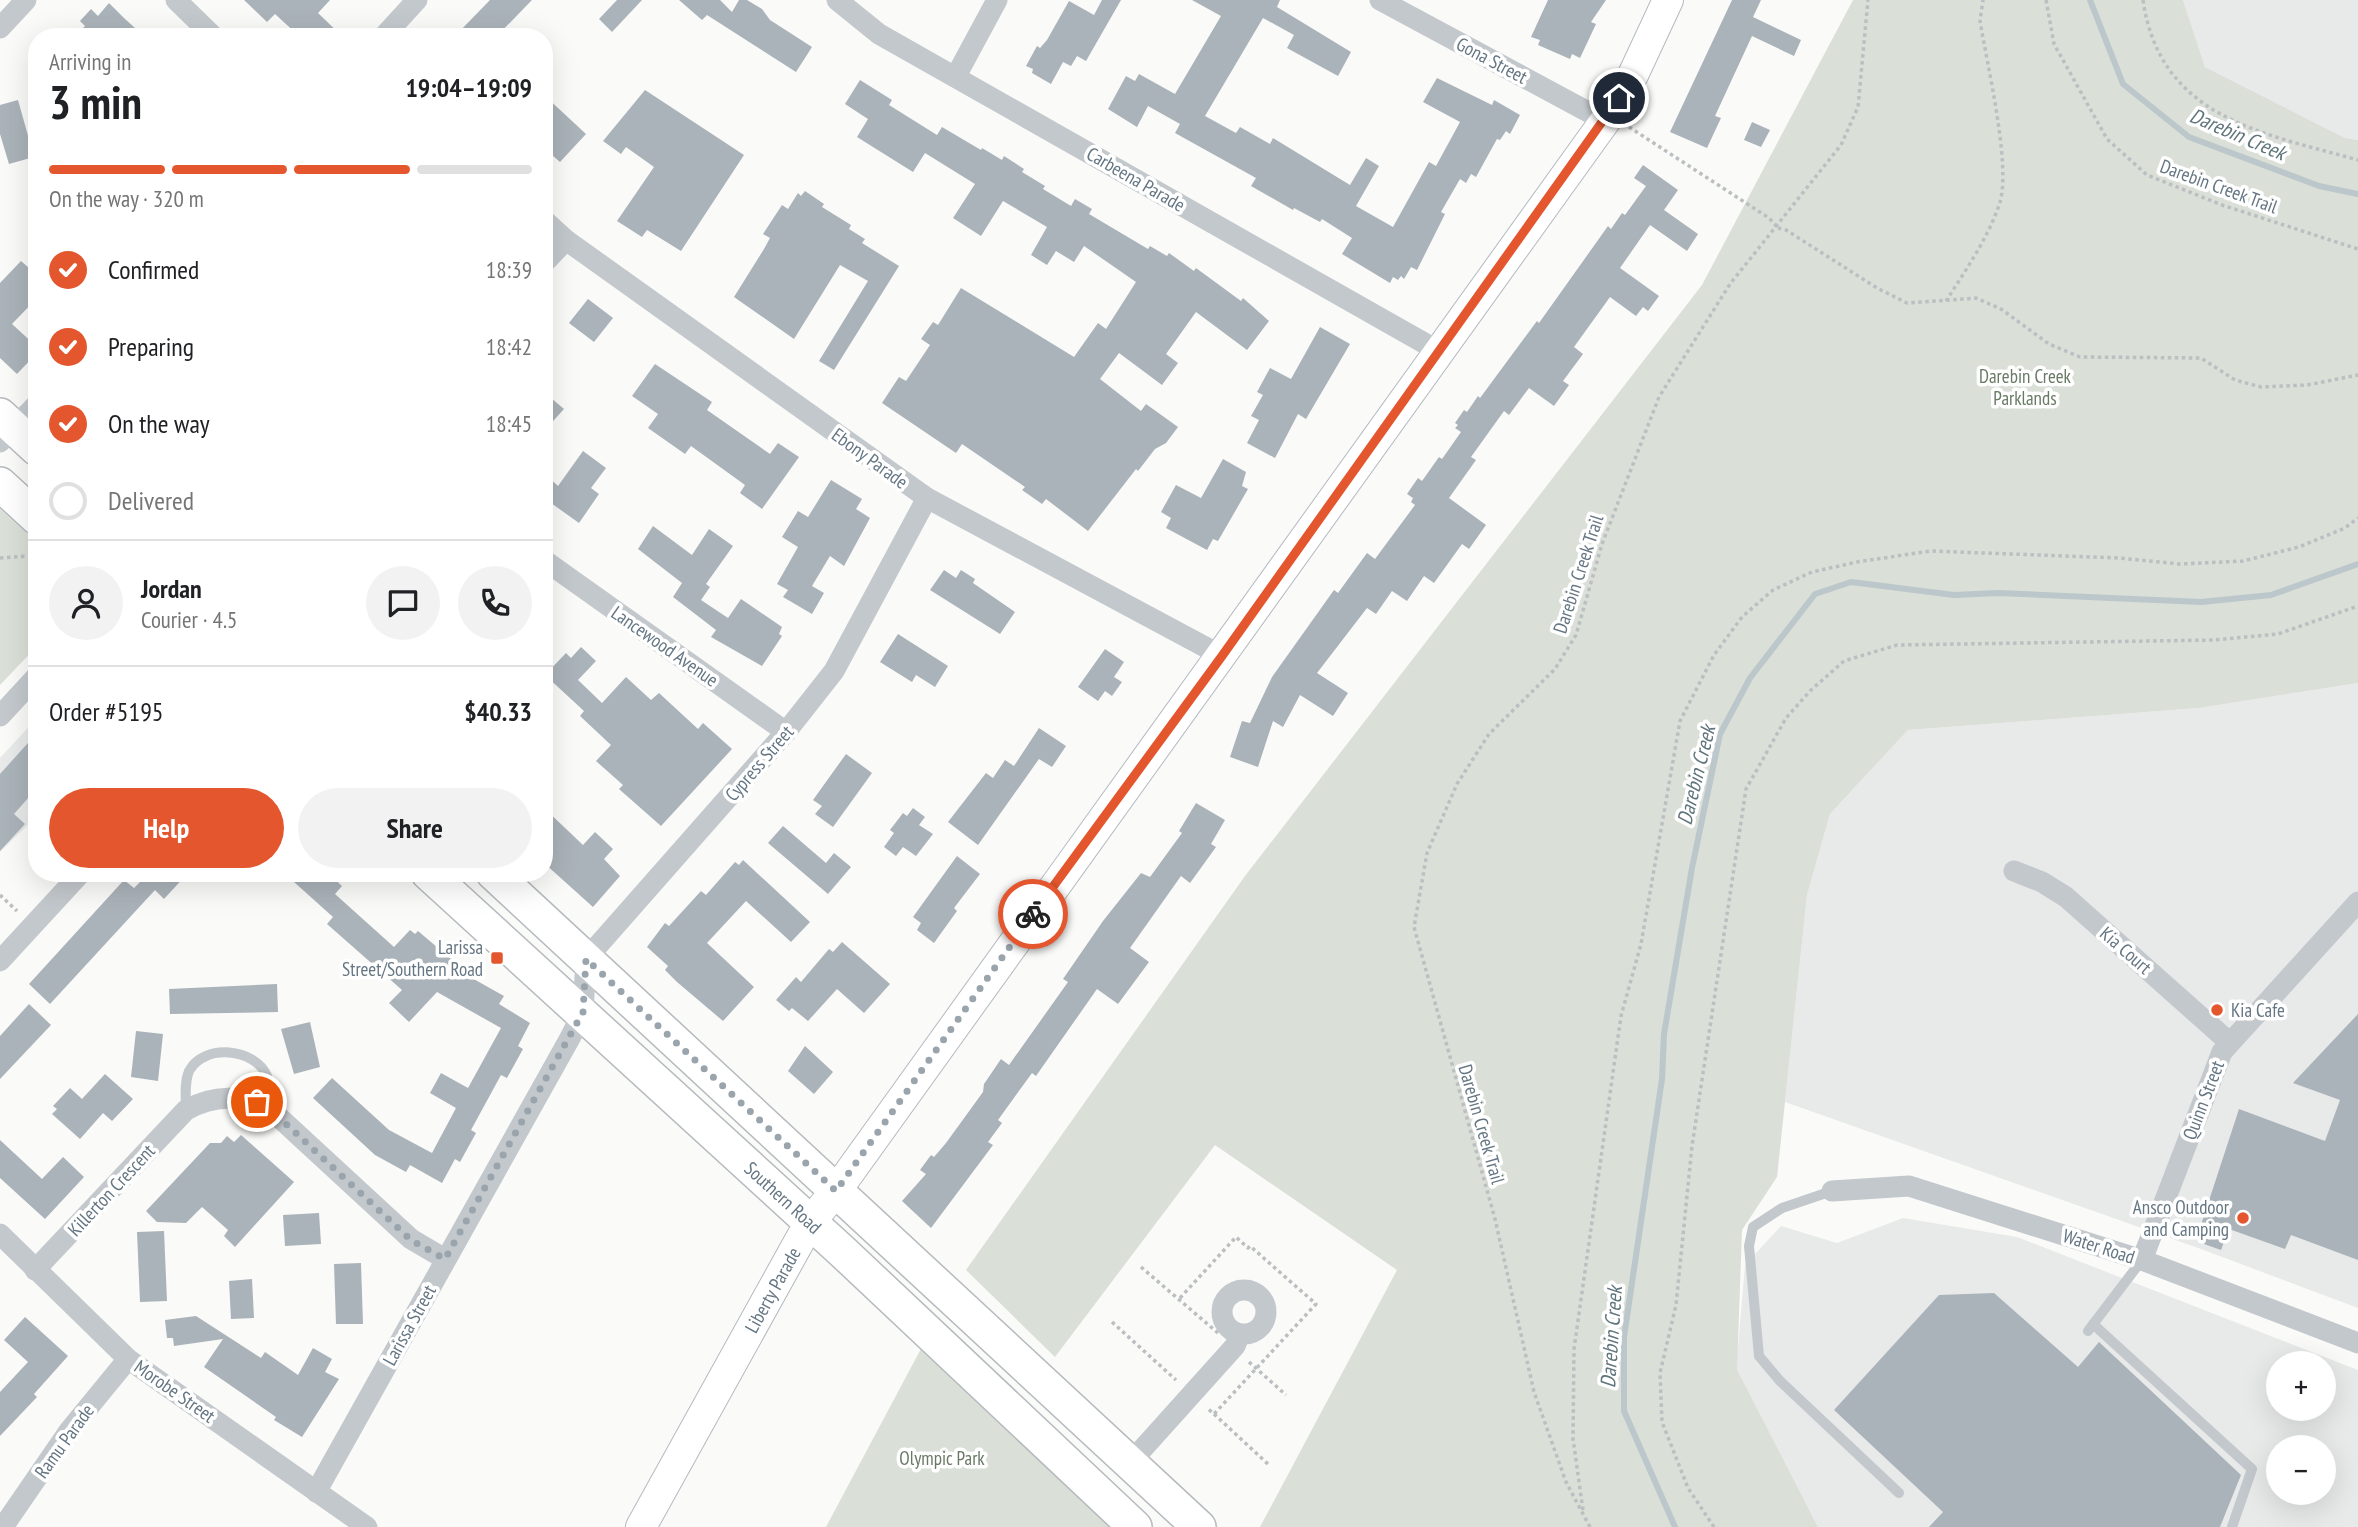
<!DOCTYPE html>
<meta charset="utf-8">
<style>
:root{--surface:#fff;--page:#f2f2f2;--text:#202124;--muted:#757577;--line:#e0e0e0;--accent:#e4572e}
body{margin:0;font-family:"PT Sans Narrow",sans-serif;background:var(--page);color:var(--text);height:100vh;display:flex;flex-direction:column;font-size:26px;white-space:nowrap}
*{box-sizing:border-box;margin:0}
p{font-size:23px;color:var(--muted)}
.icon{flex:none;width:38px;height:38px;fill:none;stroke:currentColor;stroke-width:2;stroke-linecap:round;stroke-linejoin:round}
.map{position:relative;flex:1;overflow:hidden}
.sheet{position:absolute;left:28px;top:28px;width:525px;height:854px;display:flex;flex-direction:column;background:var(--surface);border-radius:28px;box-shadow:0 7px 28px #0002}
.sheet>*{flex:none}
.buttons{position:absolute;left:2266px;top:1351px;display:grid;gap:14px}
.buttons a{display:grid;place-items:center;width:70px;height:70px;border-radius:50%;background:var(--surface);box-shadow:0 7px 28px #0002;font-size:35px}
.pin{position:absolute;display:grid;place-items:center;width:60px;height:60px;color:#fff;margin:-30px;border:4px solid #fff;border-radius:50%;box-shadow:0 2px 7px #0007}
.courier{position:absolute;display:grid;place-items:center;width:70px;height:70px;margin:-35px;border:5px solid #e4572e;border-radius:50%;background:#fff;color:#222;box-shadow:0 2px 9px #0007}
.head em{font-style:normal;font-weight:700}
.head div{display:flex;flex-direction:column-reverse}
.head{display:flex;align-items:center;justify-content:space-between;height:119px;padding:0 21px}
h1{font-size:46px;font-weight:700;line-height:52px}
.bar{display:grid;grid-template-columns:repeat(4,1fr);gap:10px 7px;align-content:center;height:84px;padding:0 21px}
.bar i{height:9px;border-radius:5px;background:var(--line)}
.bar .active{background:var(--accent)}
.bar p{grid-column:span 4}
.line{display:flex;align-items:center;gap:18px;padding:0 21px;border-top:2px solid var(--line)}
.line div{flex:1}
.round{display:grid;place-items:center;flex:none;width:74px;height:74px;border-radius:37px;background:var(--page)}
ol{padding:0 21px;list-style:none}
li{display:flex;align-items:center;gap:21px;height:77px}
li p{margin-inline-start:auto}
li .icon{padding:7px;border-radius:50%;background:var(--accent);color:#fff;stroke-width:4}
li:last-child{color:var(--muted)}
li i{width:38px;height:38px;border:4px solid var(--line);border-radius:50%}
.cta{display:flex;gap:14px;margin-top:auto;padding:14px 21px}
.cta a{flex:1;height:80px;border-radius:42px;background:var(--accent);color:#fff;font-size:28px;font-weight:700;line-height:80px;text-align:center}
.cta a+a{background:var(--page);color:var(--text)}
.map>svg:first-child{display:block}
.built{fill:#e8e9e9;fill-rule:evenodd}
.green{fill:#dadfd7}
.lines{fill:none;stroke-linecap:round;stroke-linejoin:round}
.stream{stroke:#bbc7cb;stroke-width:6}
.building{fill:#aab3b9}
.secondary-casing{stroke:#b3babf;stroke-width:32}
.primary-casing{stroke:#b5babe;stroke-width:36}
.path{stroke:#bbbfc2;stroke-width:3.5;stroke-dasharray:3.5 3.5;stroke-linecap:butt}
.lane{stroke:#c3c8cc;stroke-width:10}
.street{stroke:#c3c8cc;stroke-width:21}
.secondary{stroke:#fff;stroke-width:30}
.primary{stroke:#fff;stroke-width:33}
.done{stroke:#99a4ac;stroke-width:7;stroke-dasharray:0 12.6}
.route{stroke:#e4572e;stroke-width:9}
.poi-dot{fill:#e4572e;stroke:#fff;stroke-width:2.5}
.labels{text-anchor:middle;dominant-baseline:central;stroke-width:7;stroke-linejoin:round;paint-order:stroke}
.street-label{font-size:19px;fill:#657683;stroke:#fff}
.park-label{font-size:19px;fill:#687a64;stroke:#fff}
.poi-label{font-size:19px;fill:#657683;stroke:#fff;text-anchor:end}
.water-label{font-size:21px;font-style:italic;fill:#60757c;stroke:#fff}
</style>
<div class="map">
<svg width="2358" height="1527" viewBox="0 0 2358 1527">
<rect width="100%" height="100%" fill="#fafaf8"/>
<g class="built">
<polygon points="2183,0 2358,0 2358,140 2345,138 2205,67"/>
<polygon points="2358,683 2358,1308 2201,1249 1785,1102 1807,895 1830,814 1908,730 2199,708"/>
<polygon points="37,718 37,816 0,852 0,758"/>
<path d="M1903,1218L2017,1237L2358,1370V1527H1818L1736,1370L1745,1265L1781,1226L1837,1243ZM2278,1363H2324V1409H2278ZM2278,1447H2324V1493H2278Z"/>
</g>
<g class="green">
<polygon points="1853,0 2183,0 2205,67 2345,138 2358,140 2358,683 2199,708 1908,730 1830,814 1807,895 1777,1177 1742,1230 1737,1370 1818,1527 1260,1527 1397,1270 1215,1145 1055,1357 966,1270 1245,876 1702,285"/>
<polygon points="0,509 37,542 37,646 0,685"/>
<polygon points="923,1345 1120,1527 826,1527"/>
</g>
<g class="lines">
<g class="stream">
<polyline points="2090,0 2123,84 2189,137 2319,186 2358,194"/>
<polyline points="1675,1527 1624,1411 1624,1337 1662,1079 1664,1034 1692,868 1720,734 1750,678 1815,594 1851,582 1954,595 1998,593 2201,602 2271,595 2358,564"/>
</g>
</g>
<g class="building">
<polygon points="244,0 330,0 318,13 343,37 300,37 275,14 267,22"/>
<polygon points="490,0 532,0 496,37 454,37"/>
<polygon points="617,0 642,0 612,32 599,19"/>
<polygon points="679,0 720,0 732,12 739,0 747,0 762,9 770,20 812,47 796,72 707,15 702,20"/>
<polygon points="1102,0 1121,0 1086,61 1077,56 1071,66 1063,62 1051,84 1032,73 1033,69 1026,66 1037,46 1040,48 1047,40 1069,1 1094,15"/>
<polygon points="1192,0 1280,0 1277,7 1351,52 1338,76 1287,48 1294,35 1263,18 1205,116 1236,133 1240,127 1270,144 1273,138 1350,185 1366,158 1379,166 1356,206 1393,227 1429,162 1436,166 1460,122 1423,102 1437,78 1492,105 1494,100 1520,115 1510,134 1506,131 1500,140 1497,139 1476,177 1471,174 1466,183 1460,179 1441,212 1445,214 1417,270 1411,267 1404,279 1401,276 1398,280 1393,277 1390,283 1342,254 1352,238 1322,219 1320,222 1294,208 1293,210 1251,186 1256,178 1175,133 1180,124 1148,106 1137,127 1108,109 1126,76 1135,81 1139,74 1175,94 1221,16"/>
<polygon points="1548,0 1606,0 1591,22 1596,24 1580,58 1572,54 1570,59 1538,45 1540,40 1531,37"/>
<polygon points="1732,0 1761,0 1753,17 1801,40 1794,56 1752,36 1715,116 1721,118 1707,148 1670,132"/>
<polygon points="109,3 125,19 145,37 74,37 85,26 80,21 91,9 98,16"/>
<polygon points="860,80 892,100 889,105 937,135 942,127 981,150 982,148 1002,160 1004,156 1024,169 1022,172 1045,186 1043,189 1071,206 1075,199 1092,209 1089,214 1148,249 1150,246 1167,256 1169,253 1194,271 1196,268 1241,301 1243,298 1269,321 1247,350 1196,312 1166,354 1178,363 1162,385 1119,353 1100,379 1141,411 1146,404 1178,427 1166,443 1155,449 1138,471 1136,469 1088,531 1046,499 1042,504 1022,490 1025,487 962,444 956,453 882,403 899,377 906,381 930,345 921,339 933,322 938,325 961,288 1074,357 1098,323 1106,329 1136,282 1084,246 1074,262 1056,251 1047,265 1031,255 1047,227 1003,201 981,236 953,218 975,184 925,153 913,172 857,137 868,119 845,104"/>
<polygon points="645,90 744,155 681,251 647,230 642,237 617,221 654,167 626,147 621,154 603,141"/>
<polygon points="544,95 586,134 560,162 544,148"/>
<polygon points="18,100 34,157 9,164 0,134 0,105"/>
<polygon points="1752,122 1770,130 1761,147 1744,140"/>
<polygon points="1643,165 1678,190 1664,210 1698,234 1687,251 1650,225 1620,268 1659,296 1648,311 1643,307 1636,316 1610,297 1574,347 1583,354 1563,381 1569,385 1554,406 1529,388 1509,415 1504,411 1471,457 1476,460 1449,498 1486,525 1469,549 1462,544 1434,583 1424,576 1407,601 1392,591 1376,614 1367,608 1317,673 1348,693 1333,716 1300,695 1283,727 1273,721 1258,767 1230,757 1242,721 1250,723 1272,677 1334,590 1338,593 1367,553 1375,559 1415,505 1411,502 1413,498 1407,494 1418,478 1422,481 1439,457 1442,459 1461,432 1455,428 1458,425 1455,423 1464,410 1467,412 1478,396 1480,398 1537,321 1539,323 1608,226 1611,229 1622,213 1625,215 1646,186 1634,178"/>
<polygon points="805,191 824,204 822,207 851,225 849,229 865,239 862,243 899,266 834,370 819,361 868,281 840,265 794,339 734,297 764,249 770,238 763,234 782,205 788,209 798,193 801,196"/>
<polygon points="21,261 37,275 37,298 12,324 37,347 37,353 17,374 0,358 0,283"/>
<polygon points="588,299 613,318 594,342 569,323"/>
<polygon points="1320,327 1350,344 1306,419 1298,414 1275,458 1247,443 1259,420 1251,416 1263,395 1257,392 1270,368 1291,379"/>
<polygon points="655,364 712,402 707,410 770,454 778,443 799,457 762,509 740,493 745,485 691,446 685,454 648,428 658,414 632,396"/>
<polygon points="544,392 564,409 544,431"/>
<polygon points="583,451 606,468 591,488 599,494 579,523 544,498 544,473 558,486"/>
<polygon points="1223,459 1246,472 1242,486 1248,489 1218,541 1213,539 1207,550 1166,528 1171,518 1161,512 1176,485 1201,498"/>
<polygon points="831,480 862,499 856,509 870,518 844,566 830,556 812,586 824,593 812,614 783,597 788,590 777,584 798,547 782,537 798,511 808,517"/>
<polygon points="653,526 692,555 709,529 733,546 706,584 710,587 701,600 728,618 741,599 782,627 779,634 782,636 762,666 711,637 716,630 673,597 682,583 638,549"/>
<polygon points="944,570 956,578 961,570 975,579 973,583 1015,612 1000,634 930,590"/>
<polygon points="898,634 948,666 935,687 916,675 912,682 880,662"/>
<polygon points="581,647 596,661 578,680 602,703 626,677 651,700 659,693 698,729 703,723 732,749 661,826 619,789 623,785 596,761 611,745 580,716 584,711 545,675 566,653 571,658"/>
<polygon points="1105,649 1124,662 1114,677 1122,682 1112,696 1105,691 1098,701 1078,687"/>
<polygon points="1039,728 1066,746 1052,767 1039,759 978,845 948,822 986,773 993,778 1005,760 1014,766"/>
<polygon points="37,733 37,788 14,814 25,824 0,851 0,774"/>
<polygon points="846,754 872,773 833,827 815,814 822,806 813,800"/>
<polygon points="1196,803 1225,820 1211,844 1216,847 1190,883 1181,876 1130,948 1149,962 1118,1004 1097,989 1036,1076 1032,1073 998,1120 1002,1123 988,1142 993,1145 931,1228 902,1201 926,1174 920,1170 931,1155 934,1157 946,1143 983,1092 984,1084 1001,1059 1009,1065 1068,982 1063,979 1103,921 1141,873 1150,877 1182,833 1179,831"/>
<polygon points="544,808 583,845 595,832 613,849 604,859 620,876 593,907 544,863"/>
<polygon points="913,808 925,817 919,825 933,834 916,856 903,847 896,856 884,847 894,833 890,830 903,813 907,816"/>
<polygon points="783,826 826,863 834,853 851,867 828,894 768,843"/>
<polygon points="957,856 980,874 954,908 957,911 934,943 917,930 921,923 913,917"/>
<polygon points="743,860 810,922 791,942 746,901 707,943 754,987 723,1021 677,982 665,970 668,966 647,947 665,923 669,926 701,891 706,895 735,862 739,865"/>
<polygon points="137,873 188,873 164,899 155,890 50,1004 29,984 124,880 134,888 143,879"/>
<polygon points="284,873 328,873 342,886 335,894 394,947 410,930 415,934 418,931 457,964 454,968 504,996 499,1004 530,1023 518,1046 523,1049 507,1078 501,1075 471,1130 476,1133 460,1162 455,1159 442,1183 410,1165 406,1172 375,1155 313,1098 332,1078 389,1130 432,1153 456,1108 430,1093 441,1073 468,1088 501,1028 437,992 409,1022 389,1003 402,990 327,924 333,917"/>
<polygon points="842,942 890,984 864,1013 837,989 808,1021 792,1008 789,1011 776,1000 796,977 801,982 829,949 833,952"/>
<polygon points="277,984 278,1012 170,1014 169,989"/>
<polygon points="29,1004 51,1025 0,1079 0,1036"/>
<polygon points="2358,1014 2358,1260 2291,1235 2285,1249 2229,1229 2221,1250 2204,1244 2208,1231 2200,1228 2239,1109 2325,1141 2340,1100 2293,1083"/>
<polygon points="310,1022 320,1067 294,1074 281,1029"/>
<polygon points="136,1031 163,1034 158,1081 131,1077"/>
<polygon points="805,1046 833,1072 814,1094 788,1071"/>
<polygon points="105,1074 133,1099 112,1121 103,1113 80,1139 52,1114 57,1109 53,1106 70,1088 82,1099"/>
<polygon points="241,1135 294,1182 235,1247 224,1236 228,1230 202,1207 186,1223 157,1222 146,1211 210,1143 221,1143 227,1136 234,1142"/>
<polygon points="0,1140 42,1179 63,1157 84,1177 45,1219 0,1178"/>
<polygon points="319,1213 321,1244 285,1246 283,1215"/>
<polygon points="164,1231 167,1301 140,1302 137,1232"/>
<polygon points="361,1263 363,1324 336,1324 334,1264"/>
<polygon points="252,1279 254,1318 231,1319 229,1281"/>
<polygon points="1994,1293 2078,1367 2099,1342 2241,1475 2220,1527 1929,1527 1943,1512 1834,1410 1939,1295"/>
<polygon points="196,1316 261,1358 265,1352 298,1375 313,1348 332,1359 325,1372 339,1379 302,1437 274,1420 276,1417 204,1367 223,1339 174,1346 173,1338 167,1338 165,1320"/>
<polygon points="25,1317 68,1356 34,1394 37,1397 0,1436 0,1392 28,1362 4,1340"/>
</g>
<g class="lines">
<g class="secondary-casing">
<g id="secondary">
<path id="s1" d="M641,1527L810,1222L836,1191L1605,121L1633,75L1668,0"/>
</g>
</g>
<g class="primary-casing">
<g id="primary">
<polyline points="0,415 37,449"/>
<polyline points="0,484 37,518"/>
<path id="s2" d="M428,873L844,1253L1135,1527"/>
<polyline points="493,873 1199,1527"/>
</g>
</g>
<g class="path">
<polyline points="2046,0 2054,44 2107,139 2147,175 2222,205 2358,249"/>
<path d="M2143,0C2160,118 2262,133 2358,160"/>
<polyline points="1629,127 1769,218 1778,228"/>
<polyline points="1778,228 1786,230 1877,288 1907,303 1976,298 2001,309 2049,344 2080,357 2201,358 2235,380 2261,387 2307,385 2358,375"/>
<path d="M1946,301C1965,271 1989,237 2000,202C2011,164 1987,64 1980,21L1983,0"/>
<polyline points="0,558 30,556 37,559"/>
<polyline points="0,895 17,911"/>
<polyline points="1141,1267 1218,1333"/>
<polyline points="1180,1298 1236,1237 1248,1248 1250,1246 1316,1304 1214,1414 1207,1408"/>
<polyline points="1112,1322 1176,1380"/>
<polyline points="1249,1362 1286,1395"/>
<polyline points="1214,1414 1269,1465"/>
<polyline points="1583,1510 1573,1439 1574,1349 1621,1016 1641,944 1680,721 1714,655 1742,617 1773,590 1812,572 1857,562 1930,551 2119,558 2180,564 2243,561 2299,547 2345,528 2358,518"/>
<polyline points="1590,1527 1566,1482 1534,1392 1495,1219 1414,927 1427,853 1457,784 1489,734 1555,669 1576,635 1602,544 1659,397 1730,284 1841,145 1858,107 1868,0"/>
<polyline points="1714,1527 1688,1488 1662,1422 1660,1373 1676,1305 1692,1146 1746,789 1786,718 1811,690 1844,661 1897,645 2214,640 2278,634 2358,606"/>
</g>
<g class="lane">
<path d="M186,1110C186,1097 184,1083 189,1071C204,1043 255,1048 267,1076C272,1086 270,1098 270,1109"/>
<polyline points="1832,1191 1782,1208 1753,1227 1749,1246 1759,1356 1780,1381 1899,1493"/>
<polyline points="2093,1324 2252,1469 2232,1527"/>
<polyline points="2088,1331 2142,1260"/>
</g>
<g class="street">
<polyline points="176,0 214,37"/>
<polyline points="837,0 879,34 1440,352"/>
<polyline points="1380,0 1605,121"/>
<polyline points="0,28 26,0"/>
<polyline points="383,37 417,0"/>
<polyline points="956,76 997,0"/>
<polyline points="544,220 566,240 927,498 1222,656"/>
<polyline points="544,263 566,240"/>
<polyline points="0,442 37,404"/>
<polyline points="544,560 786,732"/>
<polyline points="0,716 37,676"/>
<polyline points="2014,871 2042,882 2066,897 2229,1042"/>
<polyline points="0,961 81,873"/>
<polyline points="1832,1191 1909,1186 2142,1260 2358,1343"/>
<polyline points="0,1234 128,1359 367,1527"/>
<polyline points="2142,1260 2222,1052 2358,902"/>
<path d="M35,1270L186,1110C213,1095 243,1094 270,1109L411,1239L445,1259"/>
<circle cx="1244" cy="1312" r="22"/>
<polyline points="1129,1464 1235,1346 1240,1334"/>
<polyline points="316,1492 570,1038 583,1012 586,959 786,732 834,671 927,498"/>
<polyline points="3,1527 69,1431 128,1359"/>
</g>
<use href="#secondary" class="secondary"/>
<use href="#primary" class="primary"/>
</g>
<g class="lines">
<polyline class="done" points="257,1102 270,1109 411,1240 445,1259 583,1012 586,959 836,1191 1033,914"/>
<polyline class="route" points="1033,914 1222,656 1619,98"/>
</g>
<g class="poi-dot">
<rect x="490" y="951" width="14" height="14" rx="3.5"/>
<circle cx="2217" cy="1010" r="7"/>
<circle cx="2243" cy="1218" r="7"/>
</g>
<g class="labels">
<g class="street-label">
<text transform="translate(1492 60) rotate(28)">Gona Street</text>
<text transform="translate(1136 179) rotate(30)">Carbeena Parade</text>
<text transform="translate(2219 186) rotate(20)">Darebin Creek Trail</text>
<text transform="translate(870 458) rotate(36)">Ebony Parade</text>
<text transform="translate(1578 574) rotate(-72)">Darebin Creek Trail</text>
<text transform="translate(665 646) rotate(35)">Lancewood Avenue</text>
<text transform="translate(759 763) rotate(-49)">Cypress Street</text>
<text transform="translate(2126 950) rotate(41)">Kia Court</text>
<text transform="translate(2203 1100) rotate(-69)">Quinn Street</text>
<text transform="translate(1482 1124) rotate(74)">Darebin Creek Trail</text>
<text transform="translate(111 1190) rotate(-47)">Killerton Crescent</text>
<text stroke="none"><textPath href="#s2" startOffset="481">Southern Road</textPath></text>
<text transform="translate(2099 1246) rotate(18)">Water Road</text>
<text stroke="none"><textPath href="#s1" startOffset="271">Liberty Parade</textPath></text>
<text transform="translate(409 1325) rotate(-61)">Larissa Street</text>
<text transform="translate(175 1391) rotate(35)">Morobe Street</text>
<text transform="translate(64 1441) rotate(-54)">Ramu Parade</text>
</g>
<g class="park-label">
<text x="2025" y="376">Darebin Creek<tspan x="2025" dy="22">Parklands</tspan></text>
<text x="942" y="1458">Olympic Park</text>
</g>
<g class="poi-label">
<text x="483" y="947">Larissa<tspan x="483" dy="22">Street/Southern Road</tspan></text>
<text x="2231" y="1010" text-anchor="start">Kia Cafe</text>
<text x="2229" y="1207">Ansco Outdoor<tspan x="2229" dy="22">and Camping</tspan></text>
</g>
<g class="water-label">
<text transform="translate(2238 134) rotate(23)">Darebin Creek</text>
<text transform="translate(1696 775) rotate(-76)">Darebin Creek</text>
<text transform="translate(1611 1337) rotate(-86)">Darebin Creek</text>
</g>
</g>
</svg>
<div class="buttons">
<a>+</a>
<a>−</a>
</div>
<div class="pin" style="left:257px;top:1102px;background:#ea580c"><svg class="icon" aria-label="bag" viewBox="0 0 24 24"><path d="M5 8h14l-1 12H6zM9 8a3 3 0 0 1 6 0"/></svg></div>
<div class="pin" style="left:1619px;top:98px;background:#1f2937"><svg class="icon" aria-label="home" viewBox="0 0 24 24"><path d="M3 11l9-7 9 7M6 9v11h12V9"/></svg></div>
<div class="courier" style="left:1033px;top:914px"><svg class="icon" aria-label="bike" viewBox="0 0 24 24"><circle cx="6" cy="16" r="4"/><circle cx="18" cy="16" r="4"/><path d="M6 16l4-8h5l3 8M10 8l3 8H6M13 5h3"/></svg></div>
<section class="sheet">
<div class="head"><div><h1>3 min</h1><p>Arriving in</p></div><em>19:04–19:09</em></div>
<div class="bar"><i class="active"></i><i class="active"></i><i class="active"></i><i></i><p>On the way · 320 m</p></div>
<ol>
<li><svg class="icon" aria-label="check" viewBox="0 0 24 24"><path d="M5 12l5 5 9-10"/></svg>Confirmed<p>18:39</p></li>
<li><svg class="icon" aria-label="check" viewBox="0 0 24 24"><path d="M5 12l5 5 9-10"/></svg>Preparing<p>18:42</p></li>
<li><svg class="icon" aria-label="check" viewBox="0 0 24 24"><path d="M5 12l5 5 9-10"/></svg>On the way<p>18:45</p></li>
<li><i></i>Delivered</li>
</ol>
<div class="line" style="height:126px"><a class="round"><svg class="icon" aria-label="person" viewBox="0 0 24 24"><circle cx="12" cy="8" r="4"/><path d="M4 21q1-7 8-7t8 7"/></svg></a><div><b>Jordan</b><p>Courier · 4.5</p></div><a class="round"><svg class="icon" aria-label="chat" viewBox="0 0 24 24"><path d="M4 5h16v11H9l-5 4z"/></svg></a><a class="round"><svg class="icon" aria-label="phone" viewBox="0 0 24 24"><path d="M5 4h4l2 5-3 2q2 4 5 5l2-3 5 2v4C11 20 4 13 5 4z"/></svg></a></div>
<div class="line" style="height:91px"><div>Order #5195</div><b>$40.33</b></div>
<div class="cta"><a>Help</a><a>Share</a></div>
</section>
</div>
